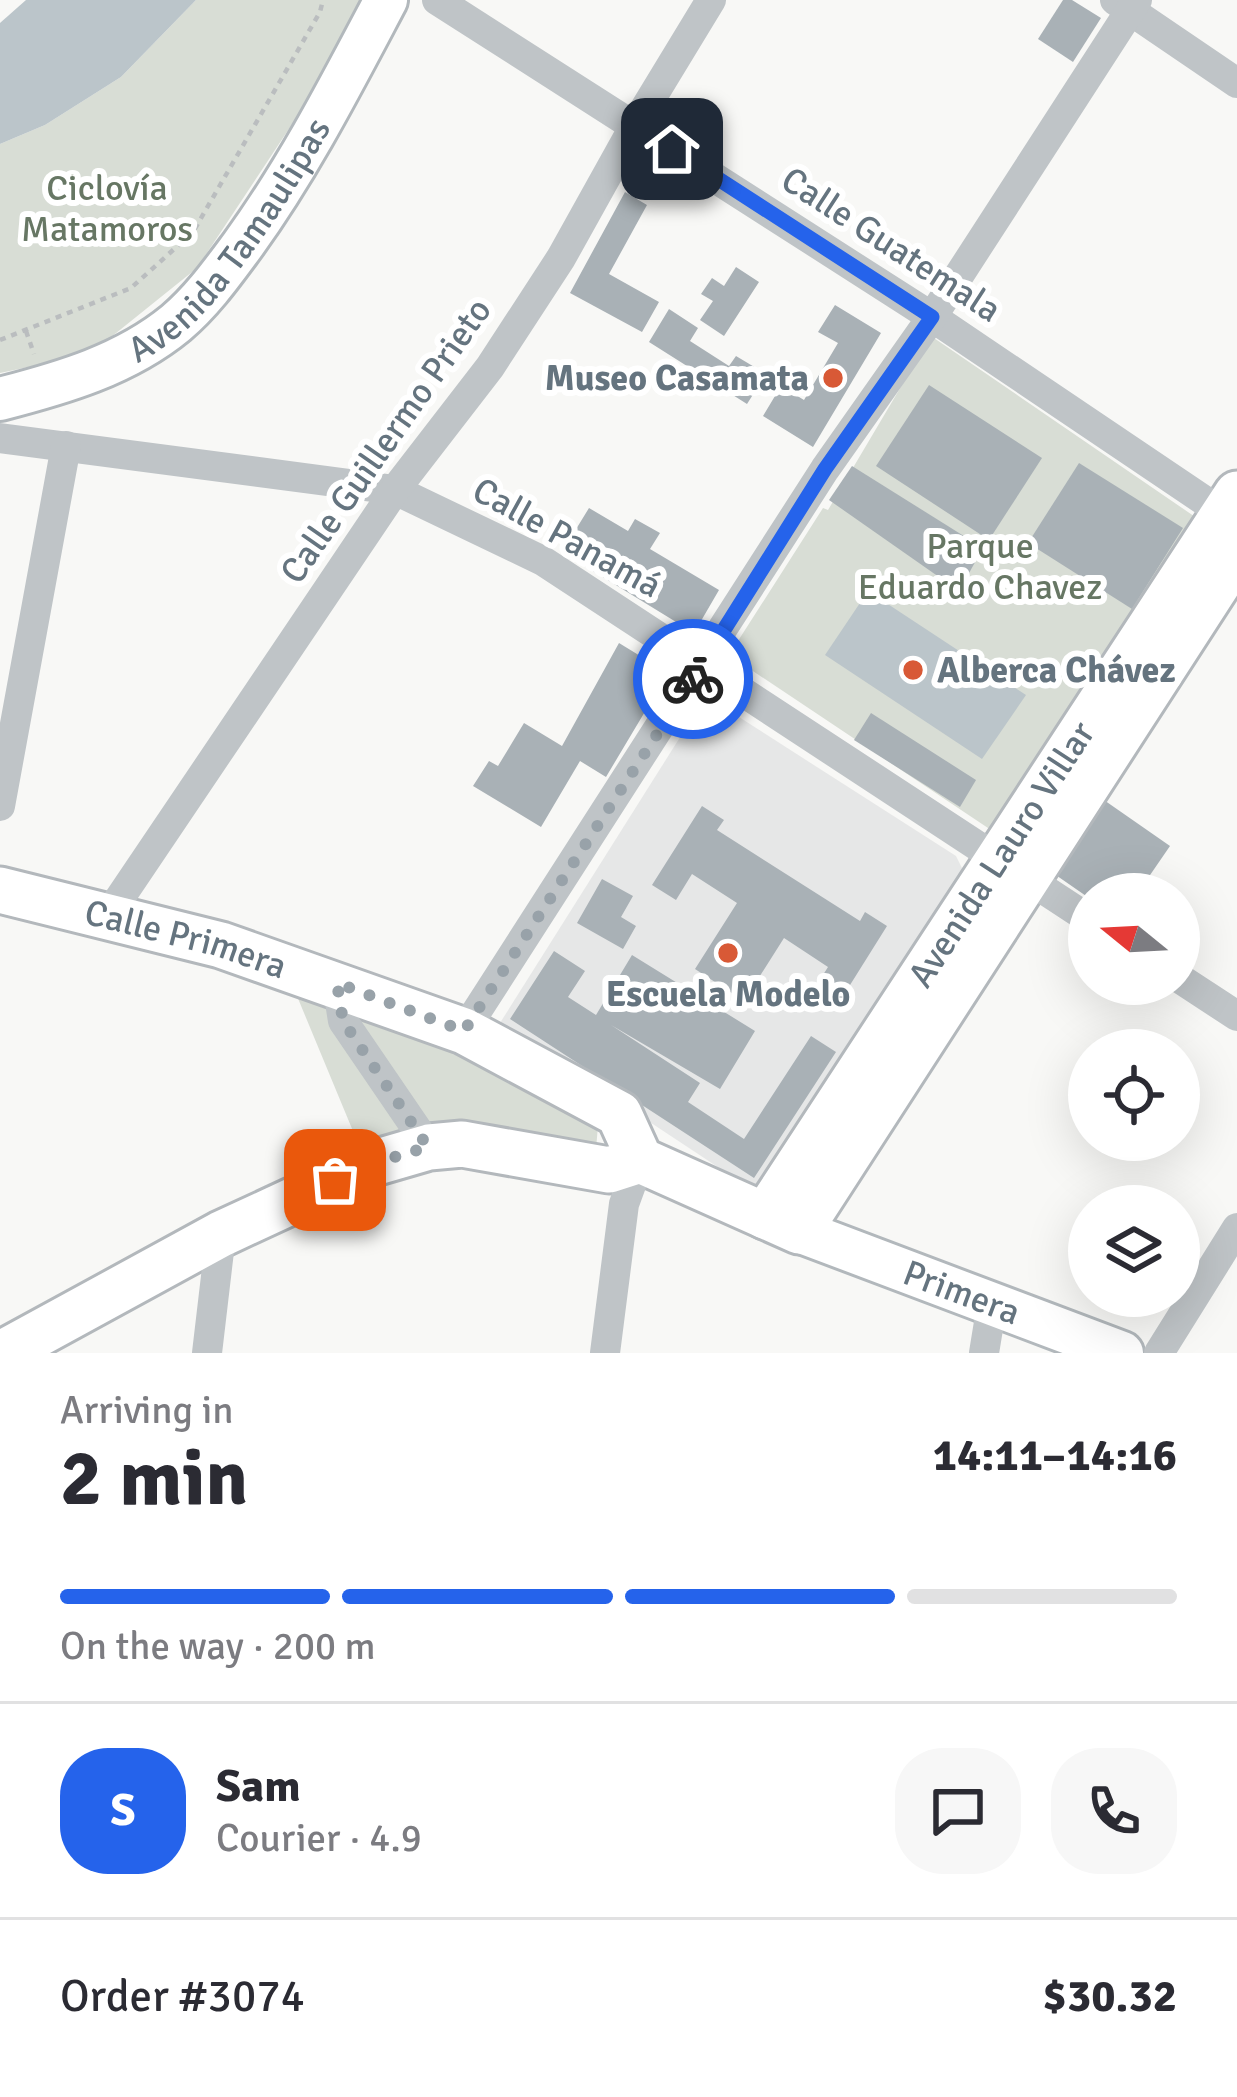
<!DOCTYPE html>
<meta charset="utf-8">
<style>
:root{--surface:#fff;--page:#f7f7f7;--text:#2b2b33;--muted:#7c7c81;--line:#e1e1e2;--accent:#2563eb}
body{margin:0;font-family:Signika,sans-serif;background:var(--page);color:var(--text);height:100vh;display:flex;flex-direction:column;font-size:45px;white-space:nowrap}
*{box-sizing:border-box;margin:0}
p{font-size:39px;color:var(--muted)}
.icon{flex:none;width:66px;height:66px;fill:none;stroke:currentColor;stroke-width:2;stroke-linecap:round;stroke-linejoin:round}
.map{position:relative;height:1353px;overflow:hidden}
.details{display:flex;flex-direction:column;background:var(--surface);flex:1}
.details>*{flex:none}
.needle{width:78px;rotate:288deg}
.fabs{position:absolute;left:1068px;top:873px;display:grid;gap:24px}
.fabs a{display:grid;place-items:center;width:132px;height:132px;border-radius:50%;background:var(--surface);box-shadow:0 12px 48px #0002;font-size:60px}
.pin{position:absolute;display:grid;place-items:center;width:102px;height:102px;color:#fff;margin:-51px;border-radius:24px;box-shadow:0 6px 18px #0006}
.courier{position:absolute;display:grid;place-items:center;width:120px;height:120px;margin:-60px;border:9px solid #2563eb;border-radius:50%;background:#fff;color:#222;box-shadow:0 3px 15px #0007}
.headline em{font-style:normal;font-weight:700}
.headline div{display:flex;flex-direction:column-reverse}
.headline{display:flex;align-items:center;justify-content:space-between;height:204px;padding:0 60px}
h1{font-size:78px;font-weight:700;line-height:90px}
.bar{display:grid;grid-template-columns:repeat(4,1fr);gap:18px 12px;align-content:center;height:144px;padding:0 60px}
.bar i{height:15px;border-radius:9px;background:var(--line)}
.bar .selected{background:var(--accent)}
.bar p{grid-column:span 4}
.line{display:flex;align-items:center;gap:30px;padding:0 60px;border-top:3px solid var(--line)}
.line div{flex:1}
.round{display:grid;place-items:center;flex:none;width:126px;height:126px;border-radius:48px;background:var(--page)}
.map>svg:first-child{display:block}
.built{fill:#e6e7e7}
.green{fill:#d8ddd5}
.water{fill:#bbc5ca}
.building{fill:#a9b1b6}
.lines{fill:none;stroke-linecap:round;stroke-linejoin:round}
.secondary-casing{stroke:#b2b8bc;stroke-width:48}
.primary-casing{stroke:#b3b8bc;stroke-width:51}
.path{stroke:#babdbf;stroke-width:4.5;stroke-dasharray:6 6;stroke-linecap:butt}
.street{stroke:#bfc4c7;stroke-width:30}
.secondary{stroke:#fff;stroke-width:42}
.primary{stroke:#fff;stroke-width:45}
.done{stroke:#98a2a9;stroke-width:12;stroke-dasharray:0 21.6}
.route{stroke:#2563eb;stroke-width:15}
.poi-dot{fill:#d85936;stroke:#fff;stroke-width:4.5}
.labels{text-anchor:middle;dominant-baseline:central;stroke-width:12;stroke-linejoin:round;paint-order:stroke}
.park-label{font-size:36px;fill:#677764;stroke:#fff}
.street-label{font-size:36px;fill:#65747f;stroke:#fff}
.poi-label{font-size:36px;font-weight:bold;fill:#65747f;stroke:#fff;text-anchor:end}
</style>
<div class="map">
<svg width="1237" height="1353" viewBox="0 0 1237 1353">
<rect width="100%" height="100%" fill="#f8f8f6"/>
<polygon class="built" points="706,696 956,856 962,868 959,882 757,1193 500,1023"/>
<g class="green">
<polygon points="196,0 368,0 308,100 197,268 90,354 0,373 0,144 45,125 121,77"/>
<polygon points="931,336 1204,523 997,834 729,655 823,508 828,510"/>
<polygon points="292,984 466,1044 598,1125 596,1150 438,1123 360,1148"/>
</g>
<g class="water">
<polygon points="26,0 196,0 121,77 45,125 0,144 0,23"/>
<polygon points="868,591 1026,695 982,759 825,655"/>
</g>
<g class="building">
<polygon points="1063,0 1072,0 1101,18 1073,62 1038,39"/>
<polygon points="625,192 647,205 609,274 659,302 642,332 570,293"/>
<polygon points="736,267 759,282 724,336 700,320 713,301 701,294 712,278 724,286"/>
<polygon points="835,305 881,333 813,447 763,416 781,386 804,400 838,343 818,332"/>
<polygon points="669,309 698,328 690,341 729,366 736,356 766,374 747,404 649,342"/>
<polygon points="929,385 1042,458 989,540 876,466"/>
<polygon points="1079,463 1183,528 1132,609 1028,543"/>
<polygon points="852,466 983,548 959,591 829,500"/>
<polygon points="589,508 628,531 635,519 660,533 650,549 719,590 694,633 562,552"/>
<polygon points="619,643 668,673 606,777 580,761 541,827 473,786 489,761 498,766 524,723 562,746"/>
<polygon points="871,713 976,780 960,807 854,740"/>
<polygon points="1101,798 1170,846 1137,894 1089,894 1089,898 1050,871"/>
<polygon points="702,806 724,820 717,830 860,921 865,912 887,926 840,1001 816,986 828,967 784,938 744,1001 695,969 737,903 692,874 676,900 652,885"/>
<polygon points="602,879 633,896 621,917 636,926 623,949 577,923"/>
<polygon points="554,951 585,971 568,997 596,1015 632,955 755,1031 720,1089 611,1025 700,1083 688,1102 744,1139 811,1036 836,1052 754,1178 510,1019"/>
</g>
<g class="lines">
<g class="secondary-casing">
<g id="secondary">
<path id="s1" d="M0,399C62,383 125,365 176,323C202,301 222,273 242,246C298,169 341,85 386,0"/>
<path id="s2" d="M799,1231L1122,1353"/>
</g>
</g>
<g class="primary-casing">
<g id="primary">
<path id="s3" d="M0,890L221,945L464,1031L619,1114L640,1160L799,1231L1237,554"/>
<path id="s4" d="M765,1216L1237,494"/>
<polyline points="3,1353 221,1234 374,1163 429,1147 462,1144 609,1170 640,1160"/>
</g>
</g>
<g class="path">
<polyline points="26,331 34,354"/>
<polyline points="0,340 131,288 193,232 320,12 323,0"/>
</g>
<g class="street">
<polyline points="437,0 932,317 1236,522"/>
<polyline points="1115,0 1237,83"/>
<polyline points="0,438 395,490 543,561 1089,919"/>
<polyline points="0,806 66,446"/>
<polyline points="107,917 395,490 490,367 561,258 635,125 711,0"/>
<polyline points="1179,978 1237,1016"/>
<polyline points="337,983 343,1021 429,1147"/>
<polyline points="464,1031 825,469 932,317 1137,0"/>
<polyline points="207,1353 221,1234"/>
<polyline points="605,1353 624,1204 640,1160"/>
<polyline points="984,1353 992,1304"/>
<polyline points="1159,1353 1237,1228"/>
</g>
<use href="#secondary" class="secondary"/>
<use href="#primary" class="primary"/>
</g>
<g class="lines">
<polyline class="done" points="335,1180 374,1163 428,1147 343,1021 337,983 464,1031 693,679"/>
<polyline class="route" points="672,149 932,317 825,469 693,679"/>
</g>
<g class="poi-dot">
<circle cx="833" cy="378" r="12"/>
<circle cx="913" cy="670" r="12"/>
<circle cx="728" cy="953" r="12"/>
</g>
<g class="labels">
<g class="park-label">
<text x="107" y="188">Ciclovía<tspan x="107" dy="41">Matamoros</tspan></text>
<text x="980" y="546">Parque<tspan x="980" dy="41">Eduardo Chavez</tspan></text>
</g>
<g class="street-label">
<text stroke="none"><textPath href="#s1" startOffset="291">Avenida Tamaulipas</textPath></text>
<text transform="translate(891 245) rotate(33)">Calle Guatemala</text>
<text transform="translate(386 441) rotate(-55)">Calle Guillermo Prieto</text>
<text transform="translate(567 538) rotate(29)">Calle Panamá</text>
<text stroke="none"><textPath href="#s4" startOffset="432">Avenida Lauro Villar</textPath></text>
<text stroke="none"><textPath href="#s3" startOffset="192">Calle Primera</textPath></text>
<text stroke="none"><textPath href="#s2" startOffset="174">Primera</textPath></text>
</g>
<g class="poi-label">
<text x="809" y="378">Museo Casamata</text>
<text x="937" y="670" text-anchor="start">Alberca Chávez</text>
<text x="728" y="994" text-anchor="middle">Escuela Modelo</text>
</g>
</g>
</svg>
<div class="fabs">
<a><svg class="needle" viewBox="-14 -14 28 28"><path d="M0-13l5 13h-10z" fill="#e53935"/><path d="M0 13l5-13h-10z" fill="#7c7c81"/></svg></a>
<a><svg class="icon" aria-label="locate" viewBox="0 0 24 24"><circle cx="12" cy="12" r="6"/><path d="M12 2v4M12 18v4M2 12h4M18 12h4"/></svg></a>
<a><svg class="icon" aria-label="layers" viewBox="0 0 24 24"><path d="M12 4l9 5-9 5-9-5zM3 14l9 5 9-5"/></svg></a>
</div>
<div class="pin" style="left:335px;top:1180px;background:#ea580c"><svg class="icon" aria-label="bag" viewBox="0 0 24 24"><path d="M5 8h14l-1 12H6zM9 8a3 3 0 0 1 6 0"/></svg></div>
<div class="pin" style="left:672px;top:149px;background:#1f2937"><svg class="icon" aria-label="home" viewBox="0 0 24 24"><path d="M3 11l9-7 9 7M6 9v11h12V9"/></svg></div>
<div class="courier" style="left:693px;top:679px"><svg class="icon" aria-label="bike" viewBox="0 0 24 24"><circle cx="6" cy="16" r="4"/><circle cx="18" cy="16" r="4"/><path d="M6 16l4-8h5l3 8M10 8l3 8H6M13 5h3"/></svg></div>
</div>
<section class="details">
<div class="headline"><div><h1>2 min</h1><p>Arriving in</p></div><em>14:11–14:16</em></div>
<div class="bar"><i class="selected"></i><i class="selected"></i><i class="selected"></i><i></i><p>On the way · 200 m</p></div>
<div class="line" style="height:216px"><b class="round" style="background:var(--accent);color:#fff">S</b><div><b>Sam</b><p>Courier · 4.9</p></div><a class="round"><svg class="icon" aria-label="chat" viewBox="0 0 24 24"><path d="M4 5h16v11H9l-5 4z"/></svg></a><a class="round"><svg class="icon" aria-label="phone" viewBox="0 0 24 24"><path d="M5 4h4l2 5-3 2q2 4 5 5l2-3 5 2v4C11 20 4 13 5 4z"/></svg></a></div>
<div class="line" style="height:156px"><div>Order #3074</div><b>$30.32</b></div>
</section>
